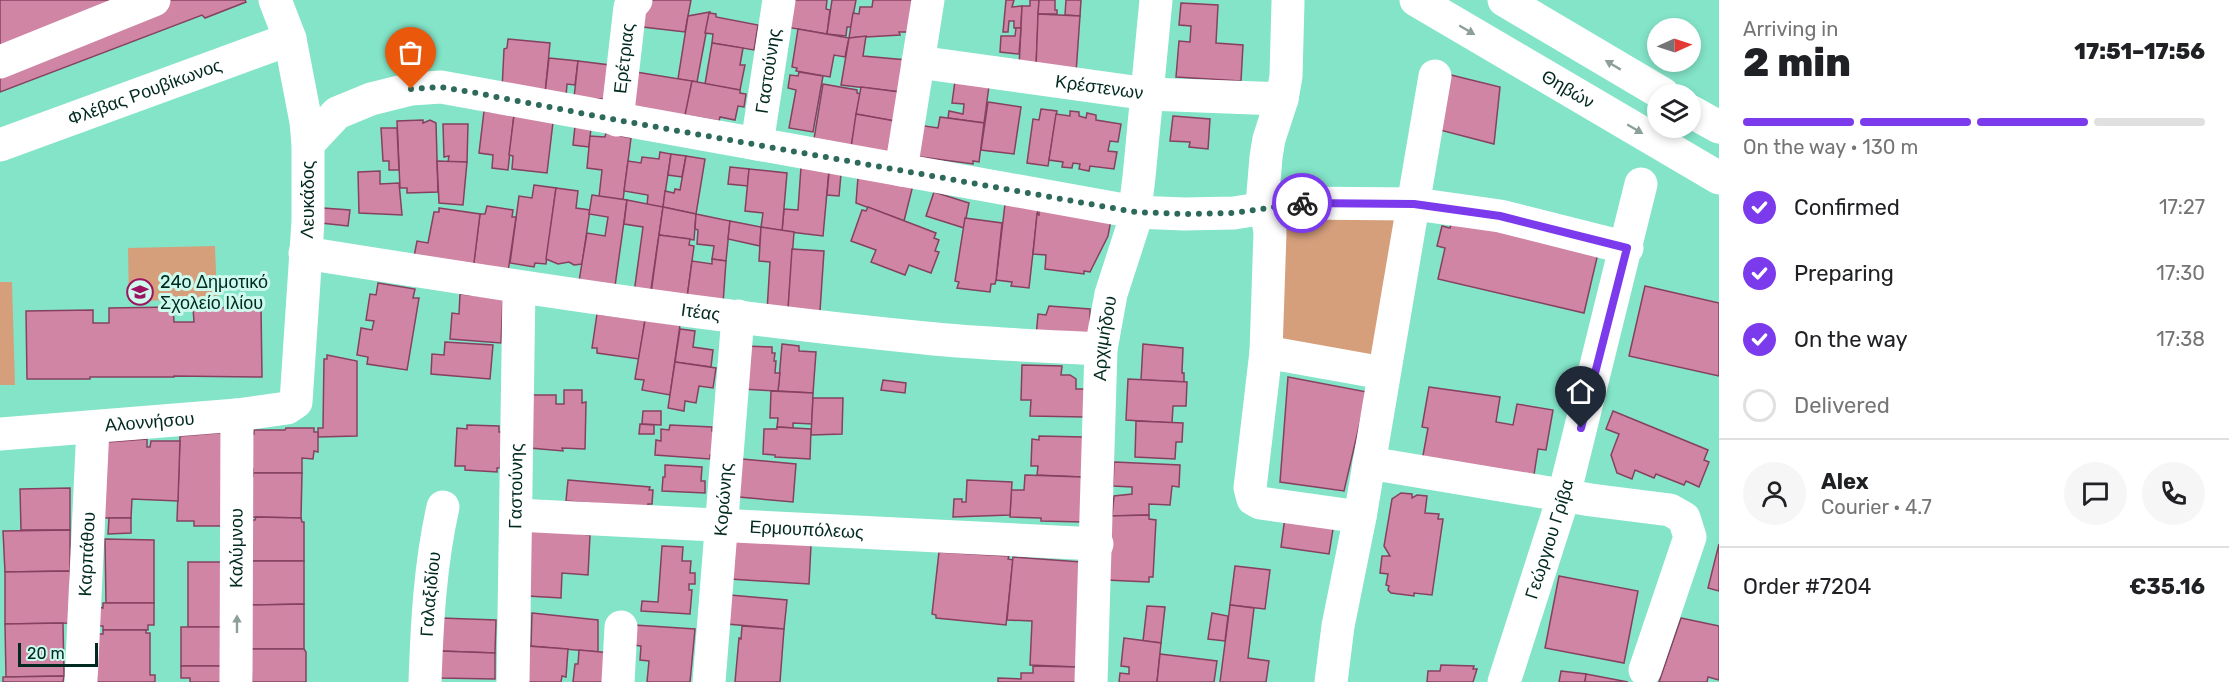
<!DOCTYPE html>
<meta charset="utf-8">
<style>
:root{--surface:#fff;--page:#f6f6f6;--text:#202124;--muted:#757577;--line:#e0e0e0;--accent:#7c3aed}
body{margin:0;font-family:Rubik,sans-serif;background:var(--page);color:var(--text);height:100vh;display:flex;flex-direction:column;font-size:22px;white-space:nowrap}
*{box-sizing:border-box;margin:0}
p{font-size:20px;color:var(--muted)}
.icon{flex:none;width:33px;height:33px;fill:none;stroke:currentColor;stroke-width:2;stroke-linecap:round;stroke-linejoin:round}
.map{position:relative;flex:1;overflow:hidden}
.panel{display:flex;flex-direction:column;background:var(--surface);width:510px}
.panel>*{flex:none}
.needle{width:39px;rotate:87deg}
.tools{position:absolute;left:1647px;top:18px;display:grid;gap:12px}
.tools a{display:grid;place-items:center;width:54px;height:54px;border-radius:50%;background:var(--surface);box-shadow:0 3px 9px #0003;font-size:30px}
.scale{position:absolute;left:18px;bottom:15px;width:80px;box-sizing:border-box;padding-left:6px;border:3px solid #002920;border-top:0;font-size:16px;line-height:21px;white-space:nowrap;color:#002920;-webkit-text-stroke:4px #cdfaec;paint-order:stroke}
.pin{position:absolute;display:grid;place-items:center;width:51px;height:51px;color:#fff;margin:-62px -26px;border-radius:50% 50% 50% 0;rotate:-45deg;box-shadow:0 0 6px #0007}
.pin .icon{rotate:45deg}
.courier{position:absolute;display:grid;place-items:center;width:60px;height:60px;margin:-30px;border:4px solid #7c3aed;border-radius:50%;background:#fff;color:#222;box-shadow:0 2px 8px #0007}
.head em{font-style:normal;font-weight:800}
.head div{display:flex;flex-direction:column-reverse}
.head{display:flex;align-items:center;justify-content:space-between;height:102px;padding:0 24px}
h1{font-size:39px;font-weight:800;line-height:45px}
.bar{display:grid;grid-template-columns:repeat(4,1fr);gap:9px 6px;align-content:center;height:72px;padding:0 24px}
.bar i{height:8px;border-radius:4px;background:var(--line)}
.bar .on{background:var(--accent)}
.bar p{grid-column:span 4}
.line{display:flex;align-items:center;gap:15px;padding:0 24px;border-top:2px solid var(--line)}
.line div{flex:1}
.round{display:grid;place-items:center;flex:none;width:63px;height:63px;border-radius:32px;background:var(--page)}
ol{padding:0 24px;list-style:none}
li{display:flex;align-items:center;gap:18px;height:66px}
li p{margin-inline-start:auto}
li .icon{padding:6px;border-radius:50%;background:var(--accent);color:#fff;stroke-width:4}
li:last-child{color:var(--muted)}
li i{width:33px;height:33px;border:3px solid var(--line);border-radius:50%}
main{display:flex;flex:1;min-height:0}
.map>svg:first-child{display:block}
.green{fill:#d69f7c}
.building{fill:#d085a4;stroke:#864160;stroke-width:1.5}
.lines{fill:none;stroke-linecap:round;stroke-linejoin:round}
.minor{stroke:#fff;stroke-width:33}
.major{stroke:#fff;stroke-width:33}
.oneway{fill:#8c9f9b}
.done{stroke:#2e6a5b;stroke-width:6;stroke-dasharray:0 10.8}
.route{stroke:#7c3aed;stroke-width:8}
.labels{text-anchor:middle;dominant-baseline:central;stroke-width:6;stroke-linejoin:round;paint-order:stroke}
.street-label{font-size:18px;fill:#002920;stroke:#cdfaec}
.poi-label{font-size:18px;fill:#002920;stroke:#cdfaec;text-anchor:start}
</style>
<main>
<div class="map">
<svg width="1719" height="682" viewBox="0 0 1719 682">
<rect width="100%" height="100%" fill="#83e4c8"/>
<g class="green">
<polygon points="1397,212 1380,351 1369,357 1278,345 1286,217"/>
<polygon points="215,246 217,299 129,301 128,248"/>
<polygon points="0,282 12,282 15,385 0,385"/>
</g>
<g class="building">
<polygon points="0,0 245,0 246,2 205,18 202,15 0,92"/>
<polygon points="654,0 691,0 685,32 643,27 645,2"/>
<polygon points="791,0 827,0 826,9 830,10 827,34 786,27"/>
<polygon points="832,0 856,0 851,27 847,27 846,36 827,34"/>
<polygon points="873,0 912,0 908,32 899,32 900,35 849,38 853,13 859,14 860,7 872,7"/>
<polygon points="1006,0 1014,0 1012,7 1022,6 1021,28 1014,28 1014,21 1009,21 1008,32 1003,32"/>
<polygon points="1030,0 1039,0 1036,68 1019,67 1022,6 1030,6"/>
<polygon points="1039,0 1055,0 1055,10 1057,10 1057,14 1038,14"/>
<polygon points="1066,0 1081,0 1080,16 1065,15"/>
<polygon points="1181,3 1218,5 1216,43 1243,45 1241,81 1176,77 1179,41 1190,42 1191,26 1179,25"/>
<polygon points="710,12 697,82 678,79 688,16"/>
<polygon points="709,13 716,14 716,17 758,25 754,50 712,43 713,34 705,33"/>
<polygon points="1038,14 1080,16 1076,73 1036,68"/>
<polygon points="1016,28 1021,28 1019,54 1000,52 1001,36 1015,36"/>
<polygon points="798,29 849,38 845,57 834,55 830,77 796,71 797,68 792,67"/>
<polygon points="866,36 863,56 907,60 900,92 841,85 849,38"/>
<polygon points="508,39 550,43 545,94 502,90 504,49 507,48"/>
<polygon points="712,43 743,48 740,65 745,65 740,90 705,84"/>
<polygon points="549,58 578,61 575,85 567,84 566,97 545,94"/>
<polygon points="578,61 610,65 606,99 574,98"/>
<polygon points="636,72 692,81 685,120 630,110"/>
<polygon points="799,72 823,76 813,132 789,128 796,90 788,88 790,75 798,76"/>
<polygon points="1447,74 1500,87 1494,144 1440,130"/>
<polygon points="692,81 740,90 740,93 746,94 744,107 738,106 735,120 720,117 719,121 685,115"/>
<polygon points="955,81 989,86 984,123 948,118 949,111 963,114 964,104 952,103"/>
<polygon points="823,84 857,90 857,93 860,94 851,148 813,145"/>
<polygon points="861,87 900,92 895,121 856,114"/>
<polygon points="988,102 1021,107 1014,154 981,150"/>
<polygon points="1041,109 1057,111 1048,166 1027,163 1033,119 1039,120"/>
<polygon points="484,111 514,115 508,170 492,168 493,155 479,153"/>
<polygon points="1070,111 1079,112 1079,116 1086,118 1087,113 1096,115 1096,120 1121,124 1118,142 1110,141 1108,151 1117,152 1114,169 1090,166 1089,171 1079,169 1080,164 1073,163 1072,168 1062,167 1063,162 1049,160 1056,114 1070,116"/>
<polygon points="856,114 895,121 892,155 851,148"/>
<polygon points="514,115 553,122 547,173 512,169 513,156 509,155"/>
<polygon points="1173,116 1210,119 1208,149 1189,147 1190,142 1170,141"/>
<polygon points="940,117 984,123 979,162 973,161 973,164 914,156 918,125 938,128"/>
<polygon points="423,120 423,123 430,120 436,123 438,192 407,193 407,188 400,188 397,121"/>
<polygon points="443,124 468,124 467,162 448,162 449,156 444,157"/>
<polygon points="575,126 591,128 589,147 573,145"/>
<polygon points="381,128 397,128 399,170 389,170 389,161 383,161"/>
<polygon points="606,132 621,134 621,136 631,138 623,200 599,197 602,170 587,168 590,136 605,137"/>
<polygon points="660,152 671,154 663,207 647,205 648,195 624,191 628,161 641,163 642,157 659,159"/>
<polygon points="671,154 686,156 682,177 668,175"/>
<polygon points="686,156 705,159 696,214 663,207 665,191 674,193 675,189 680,190"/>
<polygon points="437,161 467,162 463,205 439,203"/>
<polygon points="730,167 749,169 748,186 728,184"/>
<polygon points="801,167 829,170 823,236 782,231 784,209 798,210"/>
<polygon points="749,169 787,173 782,231 761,227 763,213 745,211"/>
<polygon points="380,171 380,184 399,183 402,215 359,213 358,172"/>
<polygon points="829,173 841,174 839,196 827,195"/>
<polygon points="858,177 914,181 904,221 856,203"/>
<polygon points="534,185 556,188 546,264 535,263 534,267 510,263 519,196 532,198"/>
<polygon points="556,188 578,191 576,208 590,210 582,264 574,265 569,262 558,264 546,259"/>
<polygon points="934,192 969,203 964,228 926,216"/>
<polygon points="592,195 627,200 615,286 579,281 587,233 605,236 608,217 589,214"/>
<polygon points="627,200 663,207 650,296 634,293 643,227 624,224"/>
<polygon points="1005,204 1038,208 1029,288 1011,286 1012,282 996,280"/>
<polygon points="487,206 513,210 512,217 516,217 508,272 473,268 480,214 485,214"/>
<polygon points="663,207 696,214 694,240 659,235"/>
<polygon points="868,207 936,233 934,238 939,240 935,251 939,252 931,273 909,265 905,275 871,262 876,250 851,241 862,210 866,211"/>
<polygon points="323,208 350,210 348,226 321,223"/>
<polygon points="439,208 480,214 473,271 413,262 417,241 428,243 434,212 439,212"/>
<polygon points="1039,209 1111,220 1108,236 1090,272 1084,271 1084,274 1045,269 1046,255 1033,254 1037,214 1039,215"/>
<polygon points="696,214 730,221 726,261 712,259 714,246 697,244 698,230 695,229"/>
<polygon points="1453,215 1599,249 1584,313 1438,279 1445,248 1437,246 1442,226 1450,228"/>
<polygon points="965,218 1002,223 996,280 995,284 991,284 990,292 957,288 959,282 955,281"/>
<polygon points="730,221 761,227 760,246 728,239"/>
<polygon points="761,227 794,232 788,312 767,311 770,262 759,261"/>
<polygon points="659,235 690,239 689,245 694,246 687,298 651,293"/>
<polygon points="792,249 824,251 820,311 788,309"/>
<polygon points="712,259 726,261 723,304 687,298 692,261 712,264"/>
<polygon points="378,283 415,289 413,298 419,298 407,370 367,364 368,357 357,355 361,328 372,330 374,321 366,320 370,294 376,295"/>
<polygon points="1645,286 1719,303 1719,376 1629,356"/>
<polygon points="460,294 503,298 501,343 450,339 452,313 459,314"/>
<polygon points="1049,306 1090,309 1090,341 1036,337 1038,314 1046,315"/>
<polygon points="173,307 174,322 194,322 193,308 261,307 262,377 174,376 174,377 90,377 90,379 27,379 26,311 93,310 93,323 109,323 109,308"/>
<polygon points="597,314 645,320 639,359 597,353 597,348 592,348"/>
<polygon points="645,320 680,325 670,395 642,390 644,380 635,379"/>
<polygon points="680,329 695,331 693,347 713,350 711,367 675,362"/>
<polygon points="445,342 493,345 490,379 431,374 432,354 444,355"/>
<polygon points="782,344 799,346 799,351 816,352 813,393 778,391"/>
<polygon points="1143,344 1183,348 1182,373 1184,373 1184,382 1141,380"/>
<polygon points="745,346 772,347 772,353 775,353 774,361 776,361 775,373 780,373 778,391 741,389"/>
<polygon points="327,355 357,361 357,436 318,437 318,428 323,428 324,359 327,359"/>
<polygon points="675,362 716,368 713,388 699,386 696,403 685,401 684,411 668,408"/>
<polygon points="1022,365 1062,366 1061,375 1070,375 1076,379 1076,389 1085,389 1084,417 1030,416 1031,400 1021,400"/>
<polygon points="1288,377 1367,392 1344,491 1280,482"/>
<polygon points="1128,379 1187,382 1186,406 1173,406 1172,423 1126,420"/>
<polygon points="883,380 906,383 905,393 881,390"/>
<polygon points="1429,387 1500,397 1496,422 1513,425 1517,404 1553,410 1546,450 1538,449 1533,481 1422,461 1428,428 1422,427"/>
<polygon points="564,390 582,390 582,403 586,402 585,449 562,448 563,451 530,448 530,395 556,395 556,404 564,404"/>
<polygon points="771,391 813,393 812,424 793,423 793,428 777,427 778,418 770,418"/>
<polygon points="813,398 843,398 842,434 811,435"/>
<polygon points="643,411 661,411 661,425 642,424"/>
<polygon points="1613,411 1708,450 1704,460 1709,462 1699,487 1686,481 1684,485 1656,474 1654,478 1635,470 1632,479 1617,473 1611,455 1619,434 1606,429"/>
<polygon points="1136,421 1183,423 1182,442 1176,442 1175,459 1135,457"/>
<polygon points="640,424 654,425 654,434 639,434"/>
<polygon points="467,425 499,426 499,432 502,432 500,468 497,468 497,472 465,470 465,466 455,466 457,428 467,429"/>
<polygon points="670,425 712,427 712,431 715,431 713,455 710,455 710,459 655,455 656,440 661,441 661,429 669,430"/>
<polygon points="777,427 811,429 810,459 775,457 775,455 763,454 764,429 777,429"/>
<polygon points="286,428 314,428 314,432 318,432 318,452 314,451 313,459 302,458 302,473 253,473 253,469 251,468 251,434 254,434 254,430 285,430"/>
<polygon points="228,432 222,526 194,526 194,521 177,521 180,436"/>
<polygon points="1039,436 1084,437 1082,477 1037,475 1038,466 1031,466 1032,439 1039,440"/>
<polygon points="147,439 147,447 150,447 151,441 180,441 178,501 132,499 131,518 102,518 107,442"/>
<polygon points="742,459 796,464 793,502 739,497"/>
<polygon points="1114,462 1180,465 1179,487 1172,486 1170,505 1149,504 1149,515 1112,516 1114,496 1132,494 1132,487 1113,486"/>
<polygon points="665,465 702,467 701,481 705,481 705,493 662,491 663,477 665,477"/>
<polygon points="253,473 302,473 301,518 249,517 249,476 253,476"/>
<polygon points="1025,475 1082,477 1084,522 1041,521 1041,518 1010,517 1011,490 1024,490"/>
<polygon points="568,480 650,487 649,490 653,490 652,504 648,504 648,508 566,501"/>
<polygon points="967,480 1012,482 1010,515 953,517 954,499 962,499 962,502 966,502"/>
<polygon points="70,488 70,530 21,530 20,489"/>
<polygon points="1401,493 1412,494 1412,498 1417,495 1427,496 1425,513 1439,514 1438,519 1443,519 1432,595 1414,593 1414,596 1391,593 1388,590 1389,586 1386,585 1388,574 1380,573 1382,556 1390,556 1384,546 1392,499"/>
<polygon points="1149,515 1149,519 1156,520 1153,577 1149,577 1149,582 1106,580 1108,516"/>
<polygon points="256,517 301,518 302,522 304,522 304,561 249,561 249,520 255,520"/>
<polygon points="1285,517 1334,523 1329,554 1281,547"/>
<polygon points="109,518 131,518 131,533 108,534"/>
<polygon points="528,527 590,535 588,575 562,573 561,598 527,596"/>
<polygon points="70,530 70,571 5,572 3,531"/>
<polygon points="105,539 154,540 154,603 106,603"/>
<polygon points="733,540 811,545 809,584 730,579"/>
<polygon points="1719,544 1719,591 1708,588"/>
<polygon points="662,546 683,547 682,561 691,561 690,573 695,573 695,584 689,584 689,590 692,590 690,614 641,611 642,601 658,602"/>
<polygon points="939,552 1009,556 1008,559 1013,560 1006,625 936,618 936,615 932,614"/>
<polygon points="1013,557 1081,562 1077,667 1030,665 1032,621 1007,620"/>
<polygon points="249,561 304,561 304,604 249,605"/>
<polygon points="188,562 221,562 223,627 188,627"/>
<polygon points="1235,566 1270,570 1265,609 1230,605"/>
<polygon points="70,571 71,623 5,624 5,572"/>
<polygon points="1559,576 1638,591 1624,663 1545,648"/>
<polygon points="730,595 787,600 784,629 727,624"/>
<polygon points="103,603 154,603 154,625 148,625 148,630 103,630 103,626 99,626 99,607 103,608"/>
<polygon points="304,604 304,649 250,649 249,605"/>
<polygon points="1230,605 1254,608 1248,658 1269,661 1266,682 1220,682"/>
<polygon points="1147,606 1165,607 1161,643 1143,641"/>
<polygon points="532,613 598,620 598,652 531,646"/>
<polygon points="1212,613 1228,616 1225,641 1208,639"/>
<polygon points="441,618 496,620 495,653 440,651"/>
<polygon points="1681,618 1719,626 1719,680 1708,677 1707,682 1659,682"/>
<polygon points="63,623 64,676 6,677 5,624"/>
<polygon points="634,625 695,629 690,682 647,682 649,661 640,660 641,646 633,645"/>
<polygon points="742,626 784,629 780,682 735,682 739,638 741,639"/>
<polygon points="181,627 223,627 226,666 181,666"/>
<polygon points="103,630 146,630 146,633 150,633 150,675 155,675 155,682 97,682 97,634 103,634"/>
<polygon points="1124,638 1161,643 1157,682 1119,682 1120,673 1129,674 1129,667 1121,666"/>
<polygon points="527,646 568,649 566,677 562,676 561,682 524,682"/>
<polygon points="250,649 304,649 306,652 306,682 252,682"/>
<polygon points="579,650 612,653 610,682 573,682 575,664 578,664"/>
<polygon points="440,651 495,653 495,679 439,678"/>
<polygon points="1160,654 1217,661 1214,682 1157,682"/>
<polygon points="1441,665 1474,666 1473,669 1477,669 1473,682 1427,682 1428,671 1440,671"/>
<polygon points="181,666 226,666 227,682 190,682 190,678 181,678"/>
<polygon points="1033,666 1077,667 1076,682 998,682 998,678 1021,679 1021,673 1033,673"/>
<polygon points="1561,671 1586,674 1585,682 1559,682"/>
<polygon points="1586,674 1628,682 1585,682"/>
<polygon points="64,676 63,682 3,682 3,677 6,677"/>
</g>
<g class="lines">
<g class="minor">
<polyline points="1288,2 1286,76 1282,99 1269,139 1266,157 1263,193 1270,232 1266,352 1250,488 1253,499 1260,503 1360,517"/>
<polyline points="0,62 154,0"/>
<path id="s1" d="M918,62L1148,94L1282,99"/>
<path id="s2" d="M617,120L630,7L636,0"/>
<polyline points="308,144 337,113 371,99 411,89 441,87 1135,212 1184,214 1234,213 1296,203 1415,204 1500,216 1627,248"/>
<path id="s3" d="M757,144L779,0"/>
<path id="s4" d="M0,145L290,39"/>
<polyline points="901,170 928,0"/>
<path id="s5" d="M305,253C511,286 717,318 925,338C983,344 1042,346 1101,349"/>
<polyline points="1266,352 1383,373"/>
<path id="s6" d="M0,434L237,415L287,408L296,402L308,221V144L306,122L290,39L275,0"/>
<polyline points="1369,463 1591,500 1670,510 1684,518 1690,537 1645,670"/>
<path id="s7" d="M516,515L1097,544"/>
<path id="s8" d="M81,682L93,427"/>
<path id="s9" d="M236,682L237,415"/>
<path id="s10" d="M425,682C427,623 430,565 443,507"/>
<path id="s11" d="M513,682L519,288"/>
<polyline points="618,682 621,627"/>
<path id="s12" d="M709,682L738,316"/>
<path id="s13" d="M1091,682L1101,349L1111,294L1133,226L1139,177L1156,0"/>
<polyline points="1331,682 1338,626 1360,517 1435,76"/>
<path id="s14" d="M1504,682L1564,495L1641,184"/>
</g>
<g class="major">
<path id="s15" d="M1416,0L1719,178"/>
<polyline points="1504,0 1663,94"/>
<polyline points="1690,111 1719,127"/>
</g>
</g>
<defs><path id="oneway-solid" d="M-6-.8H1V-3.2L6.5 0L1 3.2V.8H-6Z" transform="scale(1.5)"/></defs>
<g class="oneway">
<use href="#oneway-solid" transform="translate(1467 30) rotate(30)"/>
<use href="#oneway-solid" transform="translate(1613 65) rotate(-149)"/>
<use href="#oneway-solid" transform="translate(1635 129) rotate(30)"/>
<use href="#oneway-solid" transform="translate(237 624) rotate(-90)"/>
</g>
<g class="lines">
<polyline class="done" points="411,89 441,87 471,92 617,120 1135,212 1184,214 1234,213 1302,203"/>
<polyline class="route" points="1302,203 1414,204 1500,216 1627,248 1581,428"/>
</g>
<defs>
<g id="school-ring" transform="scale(1.35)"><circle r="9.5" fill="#cdfaec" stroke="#9e1361" stroke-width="1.5"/><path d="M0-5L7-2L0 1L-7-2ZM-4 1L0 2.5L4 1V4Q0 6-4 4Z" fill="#9e1361"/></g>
</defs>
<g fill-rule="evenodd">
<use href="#school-ring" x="140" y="292"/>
</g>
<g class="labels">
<g class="street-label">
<text stroke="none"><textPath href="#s2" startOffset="62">Ερέτριας</textPath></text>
<text stroke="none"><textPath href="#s3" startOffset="74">Γαστούνης</textPath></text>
<text stroke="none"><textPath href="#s1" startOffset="183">Κρέστενων</textPath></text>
<text stroke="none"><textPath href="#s15" startOffset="176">Θηβών</textPath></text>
<text stroke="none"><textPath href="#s4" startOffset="154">Φλέβας Ρουβίκωνος</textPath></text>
<text stroke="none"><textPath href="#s6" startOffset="502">Λευκάδος</textPath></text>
<text stroke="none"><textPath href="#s5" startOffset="400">Ιτέας</textPath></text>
<text stroke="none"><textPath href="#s13" startOffset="344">Αρχιμήδου</textPath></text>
<text stroke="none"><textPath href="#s6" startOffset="150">Αλοννήσου</textPath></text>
<text stroke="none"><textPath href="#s11" startOffset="196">Γαστούνης</textPath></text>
<text stroke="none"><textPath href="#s12" startOffset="183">Κορώνης</textPath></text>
<text stroke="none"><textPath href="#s7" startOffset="291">Ερμουπόλεως</textPath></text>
<text stroke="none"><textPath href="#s14" startOffset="150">Γεώργιου Γρίβα</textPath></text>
<text stroke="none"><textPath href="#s9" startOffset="134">Καλύμνου</textPath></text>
<text stroke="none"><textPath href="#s8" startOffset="128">Καρπάθου</textPath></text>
<text stroke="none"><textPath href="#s10" startOffset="88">Γαλαξιδίου</textPath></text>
</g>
<g class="poi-label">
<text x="160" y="282">24ο Δημοτικό<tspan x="160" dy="21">Σχολείο Ιλίου</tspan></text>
</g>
</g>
</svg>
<div class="tools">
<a><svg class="needle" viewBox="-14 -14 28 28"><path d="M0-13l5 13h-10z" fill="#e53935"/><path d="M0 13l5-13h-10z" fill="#757577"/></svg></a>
<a><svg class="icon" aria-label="layers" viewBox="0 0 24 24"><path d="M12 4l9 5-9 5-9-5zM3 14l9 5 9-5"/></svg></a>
</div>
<div class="scale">20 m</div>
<div class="pin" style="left:411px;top:89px;background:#ea580c"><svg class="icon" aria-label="bag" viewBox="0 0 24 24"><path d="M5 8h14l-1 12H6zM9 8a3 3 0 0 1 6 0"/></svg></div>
<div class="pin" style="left:1581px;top:428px;background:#1f2937"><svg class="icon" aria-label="home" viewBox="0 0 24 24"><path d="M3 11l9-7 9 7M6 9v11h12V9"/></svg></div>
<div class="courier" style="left:1302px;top:203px"><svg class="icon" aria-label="bike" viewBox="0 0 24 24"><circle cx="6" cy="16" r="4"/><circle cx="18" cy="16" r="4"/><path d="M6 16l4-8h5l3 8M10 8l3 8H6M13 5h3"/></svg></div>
</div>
<section class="panel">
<div class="head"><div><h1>2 min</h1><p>Arriving in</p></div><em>17:51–17:56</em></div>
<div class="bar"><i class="on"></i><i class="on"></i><i class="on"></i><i></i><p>On the way · 130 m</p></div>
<ol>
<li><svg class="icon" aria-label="check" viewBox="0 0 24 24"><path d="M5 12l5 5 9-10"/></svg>Confirmed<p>17:27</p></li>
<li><svg class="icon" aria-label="check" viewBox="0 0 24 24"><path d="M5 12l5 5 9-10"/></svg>Preparing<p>17:30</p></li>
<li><svg class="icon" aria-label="check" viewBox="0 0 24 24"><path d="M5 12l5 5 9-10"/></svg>On the way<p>17:38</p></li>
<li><i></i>Delivered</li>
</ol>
<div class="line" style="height:108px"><a class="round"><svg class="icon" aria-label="person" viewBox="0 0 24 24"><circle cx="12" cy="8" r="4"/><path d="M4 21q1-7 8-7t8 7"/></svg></a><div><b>Alex</b><p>Courier · 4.7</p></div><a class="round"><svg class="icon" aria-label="chat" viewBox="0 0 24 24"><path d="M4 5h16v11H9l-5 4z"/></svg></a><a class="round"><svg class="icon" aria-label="phone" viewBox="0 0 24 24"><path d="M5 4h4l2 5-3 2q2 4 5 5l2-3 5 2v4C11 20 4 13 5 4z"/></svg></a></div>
<div class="line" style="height:78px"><div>Order #7204</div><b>€35.16</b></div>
</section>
</main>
